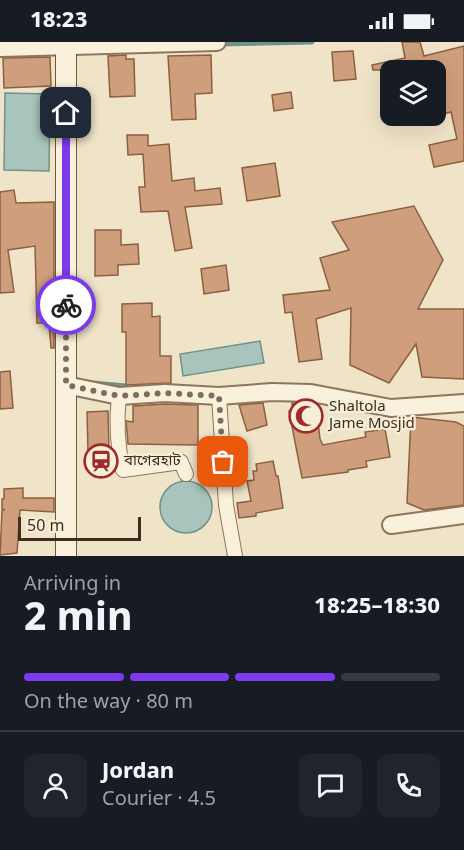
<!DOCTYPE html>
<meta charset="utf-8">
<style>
:root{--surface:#171b24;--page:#20242c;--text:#f1f3f6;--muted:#9ea1a6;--line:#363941;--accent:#7c3aed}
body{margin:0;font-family:Georgia,"Noto Sans Bengali",serif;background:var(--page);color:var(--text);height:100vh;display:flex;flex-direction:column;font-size:22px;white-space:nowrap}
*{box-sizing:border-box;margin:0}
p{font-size:20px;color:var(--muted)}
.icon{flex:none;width:33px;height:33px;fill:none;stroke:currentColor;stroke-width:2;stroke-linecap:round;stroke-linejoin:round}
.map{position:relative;height:514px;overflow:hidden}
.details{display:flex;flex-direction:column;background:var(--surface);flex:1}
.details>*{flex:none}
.controls{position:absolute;left:380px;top:18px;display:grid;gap:12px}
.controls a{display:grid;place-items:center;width:66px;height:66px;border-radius:12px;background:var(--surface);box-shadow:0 6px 24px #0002;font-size:30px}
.scale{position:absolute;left:18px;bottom:15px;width:123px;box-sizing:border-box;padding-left:6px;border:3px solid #3d2e20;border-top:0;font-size:16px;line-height:21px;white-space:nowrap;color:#3d2e20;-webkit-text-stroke:4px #f7eed8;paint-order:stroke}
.pin{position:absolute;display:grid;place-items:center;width:51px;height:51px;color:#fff;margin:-26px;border-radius:12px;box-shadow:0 3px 9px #0006}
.courier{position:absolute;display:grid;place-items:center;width:60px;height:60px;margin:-30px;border:4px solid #7c3aed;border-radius:50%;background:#fff;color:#222;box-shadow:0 2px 8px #0007}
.headline em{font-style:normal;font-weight:700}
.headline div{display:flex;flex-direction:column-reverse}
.headline{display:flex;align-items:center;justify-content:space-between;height:102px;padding:0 24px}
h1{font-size:39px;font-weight:700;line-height:45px}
.bar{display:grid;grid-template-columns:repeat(4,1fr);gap:9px 6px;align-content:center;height:72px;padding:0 24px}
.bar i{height:8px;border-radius:4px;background:var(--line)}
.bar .selected{background:var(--accent)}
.bar p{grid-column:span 4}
.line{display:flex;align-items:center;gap:15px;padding:0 24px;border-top:2px solid var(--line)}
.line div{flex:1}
.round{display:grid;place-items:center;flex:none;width:63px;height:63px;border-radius:12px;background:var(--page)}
.status{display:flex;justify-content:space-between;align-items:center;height:42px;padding:0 30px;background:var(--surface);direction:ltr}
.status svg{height:16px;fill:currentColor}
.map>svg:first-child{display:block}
.water{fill:#a9c4bc;stroke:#6f938a;stroke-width:1.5}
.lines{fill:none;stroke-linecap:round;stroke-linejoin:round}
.stream{stroke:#6f938a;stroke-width:5}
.building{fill:#cf9f7d;stroke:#8d5f41;stroke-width:1.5}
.minor-casing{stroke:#8d765c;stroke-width:16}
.tertiary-casing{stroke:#8d765c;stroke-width:20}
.secondary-casing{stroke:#6f573f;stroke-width:22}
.minor{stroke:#faf1dc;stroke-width:14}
.tertiary{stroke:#faf1dc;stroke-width:16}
.secondary{stroke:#faf1dc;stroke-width:20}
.done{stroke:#7c6e5b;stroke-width:6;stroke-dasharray:0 10.8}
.route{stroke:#7c3aed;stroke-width:8}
.labels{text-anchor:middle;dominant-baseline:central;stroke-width:4.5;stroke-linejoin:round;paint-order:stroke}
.poi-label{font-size:15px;fill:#3d2e20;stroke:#f7eed8;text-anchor:start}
</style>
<div class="status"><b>18:23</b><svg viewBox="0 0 49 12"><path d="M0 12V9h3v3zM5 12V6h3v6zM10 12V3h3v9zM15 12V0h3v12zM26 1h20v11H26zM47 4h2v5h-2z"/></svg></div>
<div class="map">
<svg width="464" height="514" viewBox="0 0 464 514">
<rect width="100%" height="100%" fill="#f0e4c8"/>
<g class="water">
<polygon points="5,51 50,52 49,129 4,128"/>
<polygon points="260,299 264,321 183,334 180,312"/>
<circle cx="186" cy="465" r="26"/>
</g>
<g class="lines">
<g class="stream">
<polyline points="220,2 312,0"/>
<polyline points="93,341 126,344 127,348"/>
</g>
</g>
<g class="building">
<polygon points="402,0 420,0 424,14 464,4 464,119 434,125 429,103 457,97 451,70 435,74 435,28 373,28 372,23 405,16"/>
<polygon points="353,9 356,37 334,39 332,10"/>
<polygon points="126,13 126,17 134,17 135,54 110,55 108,14"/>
<polygon points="211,13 212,51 195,52 196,77 172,78 168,14"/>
<polygon points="50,15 51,44 4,46 3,16"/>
<polygon points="291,50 293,66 274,69 272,53"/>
<polygon points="127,93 148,93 148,104 169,102 172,139 194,136 195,149 220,146 222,162 185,165 192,206 175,209 168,169 141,170 139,145 145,145 143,112 128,113"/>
<polygon points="275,121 280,154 247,159 242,126"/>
<polygon points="14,148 16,161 54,160 54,306 51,306 49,281 37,281 35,204 8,208 14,250 0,251 0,150"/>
<polygon points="414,164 443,218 418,267 464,267 464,337 422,335 416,302 389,341 350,323 351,266 316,277 322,317 299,320 292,270 285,271 283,253 330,248 320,216 349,208 332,180"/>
<polygon points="95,188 121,188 121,203 138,202 139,222 118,223 118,233 95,234"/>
<polygon points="226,223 229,248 204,252 201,227"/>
<polygon points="152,261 152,275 160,274 160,314 171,314 171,341 126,343 126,290 122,290 122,262"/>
<polygon points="10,329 13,366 0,367 0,330"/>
<polygon points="263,361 267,383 247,389 239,363"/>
<polygon points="292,361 316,363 320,397 323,403 366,395 365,390 385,387 390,415 366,419 367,425 348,428 348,430 302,436 289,369 293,368"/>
<polygon points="165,362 198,363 198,403 128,402 126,379 133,380 133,364"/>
<polygon points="108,369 109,409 88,410 87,370"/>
<polygon points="411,375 456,380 464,384 464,463 424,468 407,461"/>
<polygon points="273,419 276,434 278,434 283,466 256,471 256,474 239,476 237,461 251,459 247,439 254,438 253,429 257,429 256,422"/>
<polygon points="23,446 23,456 54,456 54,470 20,468 17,511 0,513 2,468 5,468 2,467 2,457 4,457 4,447"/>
</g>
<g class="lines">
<g class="minor-casing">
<g id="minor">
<path d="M119,354C116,380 117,403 123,428L181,420L186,432"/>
<polyline points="219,354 226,463 235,514"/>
</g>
</g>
<g class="tertiary-casing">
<g id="tertiary">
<polyline points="0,6 217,0"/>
<polyline points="66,343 119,354 165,351 219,354 272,350 311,351 391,366 464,361"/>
<polyline points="391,483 464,473"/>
</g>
</g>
<g class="secondary-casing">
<polyline id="secondary" points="66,0 66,514"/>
</g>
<use href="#minor" class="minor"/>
<use href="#tertiary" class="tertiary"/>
<use href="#secondary" class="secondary"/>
</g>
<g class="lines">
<polyline class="done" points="66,263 66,343 119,354 165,351 219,354 223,420"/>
<polyline class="route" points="66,263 66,71"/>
</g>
<defs>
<g id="mosque-ring" transform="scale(1.725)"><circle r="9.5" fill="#f7eed8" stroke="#9e2a2b" stroke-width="1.5"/><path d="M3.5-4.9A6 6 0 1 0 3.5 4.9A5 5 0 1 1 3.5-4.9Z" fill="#9e2a2b"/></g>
<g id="station-ring" transform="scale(1.725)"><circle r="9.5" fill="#f7eed8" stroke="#9e2a2b" stroke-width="1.5"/><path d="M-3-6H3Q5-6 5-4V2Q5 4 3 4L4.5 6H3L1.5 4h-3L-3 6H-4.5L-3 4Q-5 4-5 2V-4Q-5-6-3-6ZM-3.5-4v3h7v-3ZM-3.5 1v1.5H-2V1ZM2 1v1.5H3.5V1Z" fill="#9e2a2b"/></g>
</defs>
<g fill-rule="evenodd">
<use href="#mosque-ring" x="306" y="374"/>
<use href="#station-ring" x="101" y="419"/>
</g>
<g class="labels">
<g class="poi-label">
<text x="329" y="365">Shaltola<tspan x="329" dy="17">Jame Mosjid</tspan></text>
<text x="124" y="419">বাগেরহাট</text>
</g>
</g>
</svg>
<div class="controls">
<a><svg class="icon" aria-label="layers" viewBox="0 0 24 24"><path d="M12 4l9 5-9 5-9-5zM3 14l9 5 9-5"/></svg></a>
</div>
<div class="scale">50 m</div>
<div class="pin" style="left:223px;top:420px;background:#ea580c"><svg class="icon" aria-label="bag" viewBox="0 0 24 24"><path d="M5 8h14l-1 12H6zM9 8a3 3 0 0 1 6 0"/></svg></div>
<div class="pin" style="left:66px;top:71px;background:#1f2937"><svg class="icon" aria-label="home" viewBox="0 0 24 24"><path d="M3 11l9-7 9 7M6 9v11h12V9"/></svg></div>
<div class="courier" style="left:66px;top:263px"><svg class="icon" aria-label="bike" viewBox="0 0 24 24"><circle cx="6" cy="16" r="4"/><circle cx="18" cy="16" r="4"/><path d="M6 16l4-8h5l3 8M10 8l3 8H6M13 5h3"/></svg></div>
</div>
<section class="details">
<div class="headline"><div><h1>2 min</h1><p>Arriving in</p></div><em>18:25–18:30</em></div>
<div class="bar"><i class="selected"></i><i class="selected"></i><i class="selected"></i><i></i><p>On the way · 80 m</p></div>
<div class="line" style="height:108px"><a class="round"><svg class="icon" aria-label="person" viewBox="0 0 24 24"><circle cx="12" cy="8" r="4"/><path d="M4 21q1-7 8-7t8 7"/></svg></a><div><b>Jordan</b><p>Courier · 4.5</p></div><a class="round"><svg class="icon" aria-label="chat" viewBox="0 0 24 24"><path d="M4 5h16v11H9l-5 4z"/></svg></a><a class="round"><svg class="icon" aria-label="phone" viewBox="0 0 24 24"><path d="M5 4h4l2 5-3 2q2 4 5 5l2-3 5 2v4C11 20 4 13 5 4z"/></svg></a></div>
</section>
